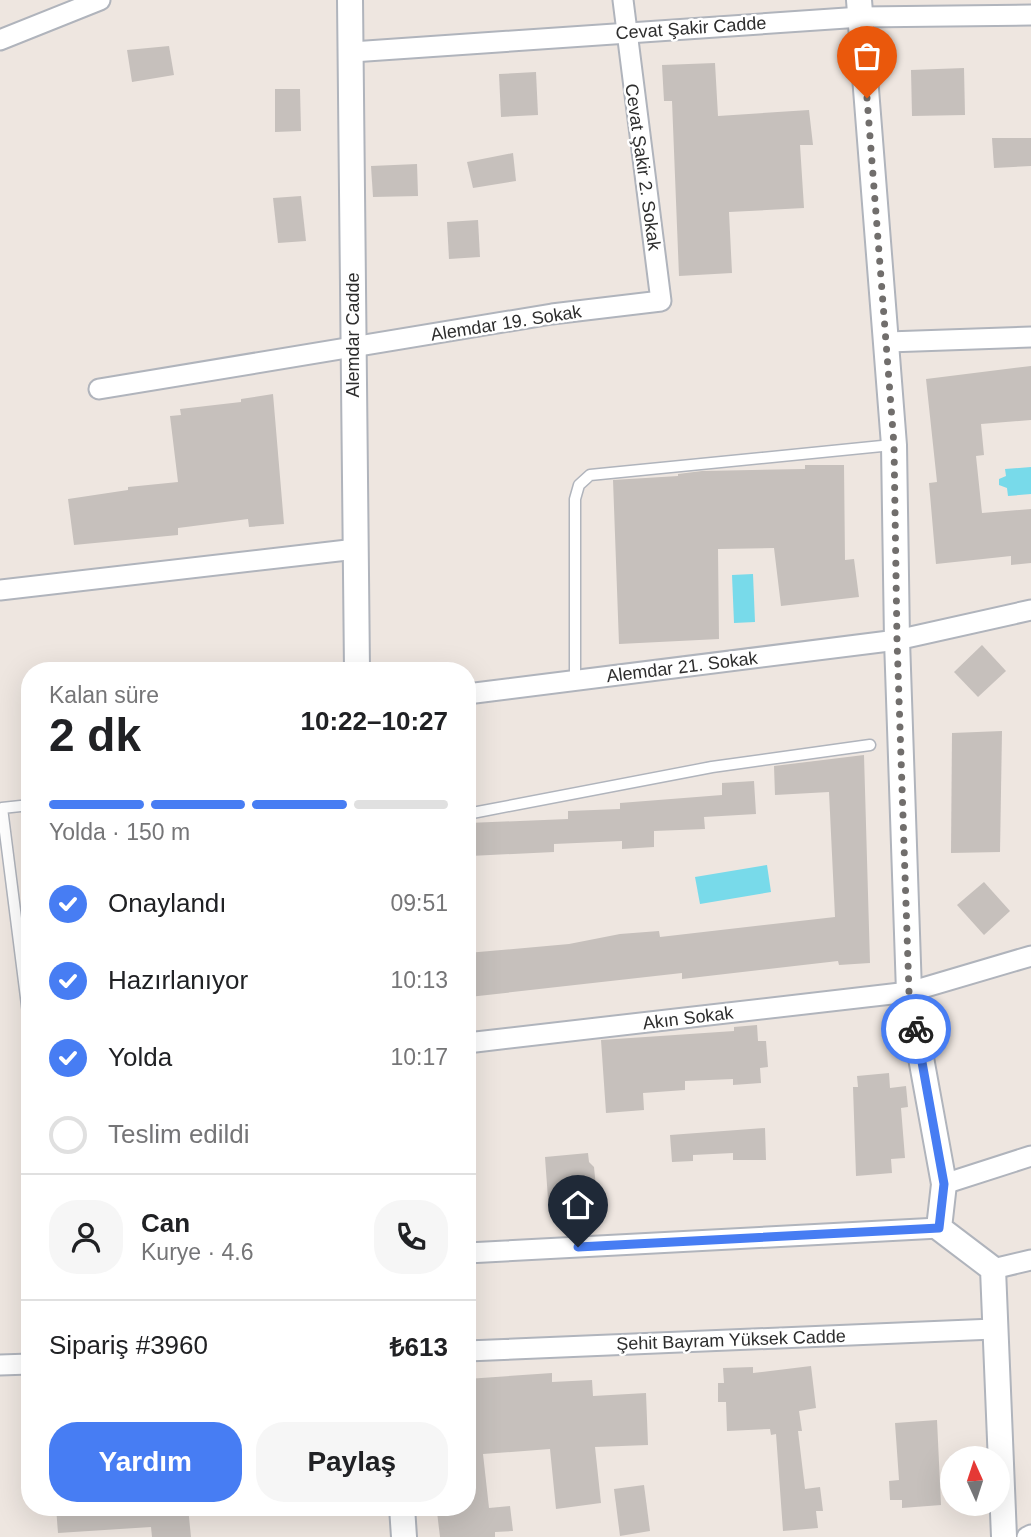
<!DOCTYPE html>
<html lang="tr">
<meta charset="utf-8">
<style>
:root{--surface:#fff;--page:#f6f6f6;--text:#202124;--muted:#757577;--line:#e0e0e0;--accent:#477df3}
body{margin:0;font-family:Helvetica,sans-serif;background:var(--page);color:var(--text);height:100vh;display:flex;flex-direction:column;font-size:26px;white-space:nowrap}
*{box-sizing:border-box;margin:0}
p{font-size:23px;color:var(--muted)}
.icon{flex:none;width:38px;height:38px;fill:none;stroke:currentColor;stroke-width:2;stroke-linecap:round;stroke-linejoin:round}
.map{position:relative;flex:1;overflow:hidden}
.panel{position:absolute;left:21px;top:662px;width:455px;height:854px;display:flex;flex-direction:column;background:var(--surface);border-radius:28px;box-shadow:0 7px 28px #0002}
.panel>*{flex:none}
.needle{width:46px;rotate:357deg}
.tools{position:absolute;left:940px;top:1446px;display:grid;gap:14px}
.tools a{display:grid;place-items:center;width:70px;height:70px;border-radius:50%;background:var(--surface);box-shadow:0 7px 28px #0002;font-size:35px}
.pin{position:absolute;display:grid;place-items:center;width:60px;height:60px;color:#fff;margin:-72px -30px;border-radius:50% 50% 50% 0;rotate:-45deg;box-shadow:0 0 7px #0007}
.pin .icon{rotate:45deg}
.courier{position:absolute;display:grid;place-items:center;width:70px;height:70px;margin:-35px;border:5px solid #477df3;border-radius:50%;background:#fff;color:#222;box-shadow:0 2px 9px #0007}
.summary em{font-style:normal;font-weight:600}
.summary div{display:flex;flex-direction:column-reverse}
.summary{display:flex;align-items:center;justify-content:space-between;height:119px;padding:0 28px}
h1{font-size:46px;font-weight:600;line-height:52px}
.bar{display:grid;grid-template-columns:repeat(4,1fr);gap:10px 7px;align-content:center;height:84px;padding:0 28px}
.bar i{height:9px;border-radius:5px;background:var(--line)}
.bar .active{background:var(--accent)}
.bar p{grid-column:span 4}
.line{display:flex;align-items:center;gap:18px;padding:0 28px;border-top:2px solid var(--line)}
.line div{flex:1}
.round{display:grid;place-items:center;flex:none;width:74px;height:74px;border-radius:28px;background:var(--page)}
ol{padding:0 28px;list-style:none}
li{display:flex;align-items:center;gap:21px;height:77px}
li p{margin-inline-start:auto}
li .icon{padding:7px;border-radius:50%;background:var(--accent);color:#fff;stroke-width:4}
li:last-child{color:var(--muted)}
li i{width:38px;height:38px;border:4px solid var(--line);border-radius:50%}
.action{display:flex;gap:14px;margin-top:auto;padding:14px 28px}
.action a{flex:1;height:80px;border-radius:28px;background:var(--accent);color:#fff;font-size:28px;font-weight:600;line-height:80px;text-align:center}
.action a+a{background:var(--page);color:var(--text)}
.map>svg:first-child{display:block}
.water{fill:#78daea}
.building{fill:#c6c0bc}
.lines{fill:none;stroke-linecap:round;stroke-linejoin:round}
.service-casing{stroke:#b0b4bc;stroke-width:13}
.minor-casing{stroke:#b0b4bc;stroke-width:23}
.tertiary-casing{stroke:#b0b4bc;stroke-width:28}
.service{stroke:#fff;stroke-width:10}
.minor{stroke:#fff;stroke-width:19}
.tertiary{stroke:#fff;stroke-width:24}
.done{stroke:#716e6c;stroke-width:7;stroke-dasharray:0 12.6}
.route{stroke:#477df3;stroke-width:9}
.labels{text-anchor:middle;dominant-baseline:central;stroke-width:5;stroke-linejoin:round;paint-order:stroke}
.street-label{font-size:18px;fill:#2d2d2d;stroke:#fff}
</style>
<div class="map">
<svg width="1031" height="1537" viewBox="0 0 1031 1537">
<rect width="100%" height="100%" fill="#eee6e0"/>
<g class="water">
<polygon points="1031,467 1031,494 1008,496 1007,488 999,485 999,479 1006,476 1005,469"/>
<polygon points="753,574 755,622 734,623 732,575"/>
<polygon points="767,865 771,892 700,904 695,877"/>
</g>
<g class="building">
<polygon points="169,46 174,75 132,82 127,50"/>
<polygon points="715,63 718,116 809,110 813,145 800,145 804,208 729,212 732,273 679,276 672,101 664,101 662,65"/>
<polygon points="964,68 965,115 912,116 911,70"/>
<polygon points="536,72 538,115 501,117 499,74"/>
<polygon points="275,89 300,89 301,131 275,132"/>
<polygon points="992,138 1031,138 1031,166 994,168"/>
<polygon points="513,153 516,181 473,188 467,162"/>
<polygon points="417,164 418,196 373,197 371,166"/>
<polygon points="301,196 306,241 278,243 273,198"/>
<polygon points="478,220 480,257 449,259 447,222"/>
<polygon points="1031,366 1031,420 981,424 984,455 976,456 982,513 1031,509 1031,563 1011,565 1011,556 936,564 929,483 937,482 926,379"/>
<polygon points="273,394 284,524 249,527 248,519 178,528 178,535 74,545 68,499 128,490 128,487 178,482 170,416 181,415 180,409 241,402 241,399"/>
<polygon points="805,465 844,465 845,560 854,559 859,597 781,606 774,548 718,549 719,639 619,644 613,480 678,476 678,474 702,471 805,469"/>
<polygon points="982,645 1006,671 978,697 954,672"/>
<polygon points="1002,731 1000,852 951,853 952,733"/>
<polygon points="864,755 870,963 839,965 838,961 682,979 682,973 469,997 467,953 569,944 620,934 659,931 660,937 835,917 829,792 775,795 774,766"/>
<polygon points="754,781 756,814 704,817 705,829 654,831 654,847 622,849 622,841 554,844 554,852 470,856 468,823 568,819 568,811 620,809 620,803 722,795 722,783"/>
<polygon points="984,882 1010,911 984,935 957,905"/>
<polygon points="757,1025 758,1041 766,1041 768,1067 760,1068 761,1083 733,1085 733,1079 685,1081 685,1090 643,1093 644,1110 606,1113 601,1040 734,1031 734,1027"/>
<polygon points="889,1073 890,1088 906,1086 908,1107 901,1108 905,1158 891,1159 892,1173 856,1176 853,1087 858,1087 857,1076"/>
<polygon points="765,1128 766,1160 733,1160 733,1153 693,1155 693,1161 672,1162 670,1135"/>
<polygon points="588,1153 589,1162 594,1167 598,1208 549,1213 545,1157"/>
<polygon points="811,1366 816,1408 799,1411 802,1431 798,1431 805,1489 820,1487 823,1511 816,1511 818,1528 783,1531 776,1434 771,1435 770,1429 727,1431 726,1402 718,1402 718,1383 724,1383 723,1368 753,1367 753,1373"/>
<polygon points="552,1373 552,1382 592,1380 593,1396 646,1393 648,1445 595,1447 601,1503 556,1509 550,1449 483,1454 489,1508 510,1506 513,1531 495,1532 495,1537 440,1537 437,1512 467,1509 467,1379"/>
<polygon points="937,1420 941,1505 902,1508 902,1500 890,1500 889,1481 899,1480 895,1423"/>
<polygon points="644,1485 650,1531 620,1536 614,1489"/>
<polygon points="56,1507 188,1507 191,1537 152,1537 151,1527 58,1533"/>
</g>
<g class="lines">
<g class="service-casing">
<g id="service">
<polyline points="575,680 575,499 579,485 590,475 892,445"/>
<polyline points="30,805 2,808 30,1029"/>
<polyline points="467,814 712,767 870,745"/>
</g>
</g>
<g class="minor-casing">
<g id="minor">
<polyline points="0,40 100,0"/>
<polyline points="352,52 861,17 1031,15"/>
<polyline points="888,342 1031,337"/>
<polyline points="99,389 552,314 661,301 623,0"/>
<polyline points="0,590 356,549"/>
<polyline points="467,694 897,640 1031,610"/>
<polyline points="467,1043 909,992 1031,956"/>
<polyline points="944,1184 1031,1156"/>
<polyline points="467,1253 939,1228"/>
<polyline points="993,1269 1031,1260"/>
<polyline points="467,1351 994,1329"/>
<polyline points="0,1365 30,1364"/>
<polyline points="1027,1537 1031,1535"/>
</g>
</g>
<g class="tertiary-casing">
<g id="tertiary">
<polyline points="350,0 357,670"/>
<polyline points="859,0 894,445 897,640 909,992 944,1184 939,1228 993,1269 1004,1537"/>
<polyline points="402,1507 404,1537"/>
</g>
</g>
<use href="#service" class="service"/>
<use href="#minor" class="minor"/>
<use href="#tertiary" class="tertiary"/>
</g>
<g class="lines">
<polyline class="done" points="867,98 894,445 897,640 909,992 916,1029"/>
<polyline class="route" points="578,1247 939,1228 944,1184 916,1029"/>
</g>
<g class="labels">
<g class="street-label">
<text transform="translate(691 28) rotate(-4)">Cevat Şakir Cadde</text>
<text transform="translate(643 167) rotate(82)">Cevat Şakir 2. Sokak</text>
<text transform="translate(506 323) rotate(-9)">Alemdar 19. Sokak</text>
<text transform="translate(353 335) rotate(-90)">Alemdar Cadde</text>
<text transform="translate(682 667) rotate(-7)">Alemdar 21. Sokak</text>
<text transform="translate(688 1018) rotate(-7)">Akın Sokak</text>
<text transform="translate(731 1340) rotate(-2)">Şehit Bayram Yüksek Cadde</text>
</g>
</g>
</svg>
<div class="tools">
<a><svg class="needle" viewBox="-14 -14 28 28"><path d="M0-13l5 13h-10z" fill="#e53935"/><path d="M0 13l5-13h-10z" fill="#757577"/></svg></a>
</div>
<div class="pin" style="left:867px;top:98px;background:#ea580c"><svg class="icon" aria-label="bag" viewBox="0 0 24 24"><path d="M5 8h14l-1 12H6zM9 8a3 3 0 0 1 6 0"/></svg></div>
<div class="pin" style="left:578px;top:1247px;background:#1f2937"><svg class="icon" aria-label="home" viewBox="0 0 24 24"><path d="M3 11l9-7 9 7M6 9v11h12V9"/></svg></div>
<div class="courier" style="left:916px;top:1029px"><svg class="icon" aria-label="bike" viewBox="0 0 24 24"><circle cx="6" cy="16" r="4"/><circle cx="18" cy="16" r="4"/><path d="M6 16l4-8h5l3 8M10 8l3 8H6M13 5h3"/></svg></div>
<section class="panel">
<div class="summary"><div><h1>2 dk</h1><p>Kalan süre</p></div><em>10:22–10:27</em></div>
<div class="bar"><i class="active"></i><i class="active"></i><i class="active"></i><i></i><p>Yolda · 150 m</p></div>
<ol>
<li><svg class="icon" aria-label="check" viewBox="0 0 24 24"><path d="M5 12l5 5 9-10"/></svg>Onaylandı<p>09:51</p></li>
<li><svg class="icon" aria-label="check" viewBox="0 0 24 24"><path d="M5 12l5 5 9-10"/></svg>Hazırlanıyor<p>10:13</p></li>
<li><svg class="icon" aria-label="check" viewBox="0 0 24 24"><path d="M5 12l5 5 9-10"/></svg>Yolda<p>10:17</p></li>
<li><i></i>Teslim edildi</li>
</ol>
<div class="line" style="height:126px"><a class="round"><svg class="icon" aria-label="person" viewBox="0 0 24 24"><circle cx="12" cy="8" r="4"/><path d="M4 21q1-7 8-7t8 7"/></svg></a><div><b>Can</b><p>Kurye · 4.6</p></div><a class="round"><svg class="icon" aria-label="phone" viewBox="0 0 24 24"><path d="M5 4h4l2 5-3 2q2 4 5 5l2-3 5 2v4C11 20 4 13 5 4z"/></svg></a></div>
<div class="line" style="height:91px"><div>Sipariş #3960</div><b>₺613</b></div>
<div class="action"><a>Yardım</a><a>Paylaş</a></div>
</section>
</div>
